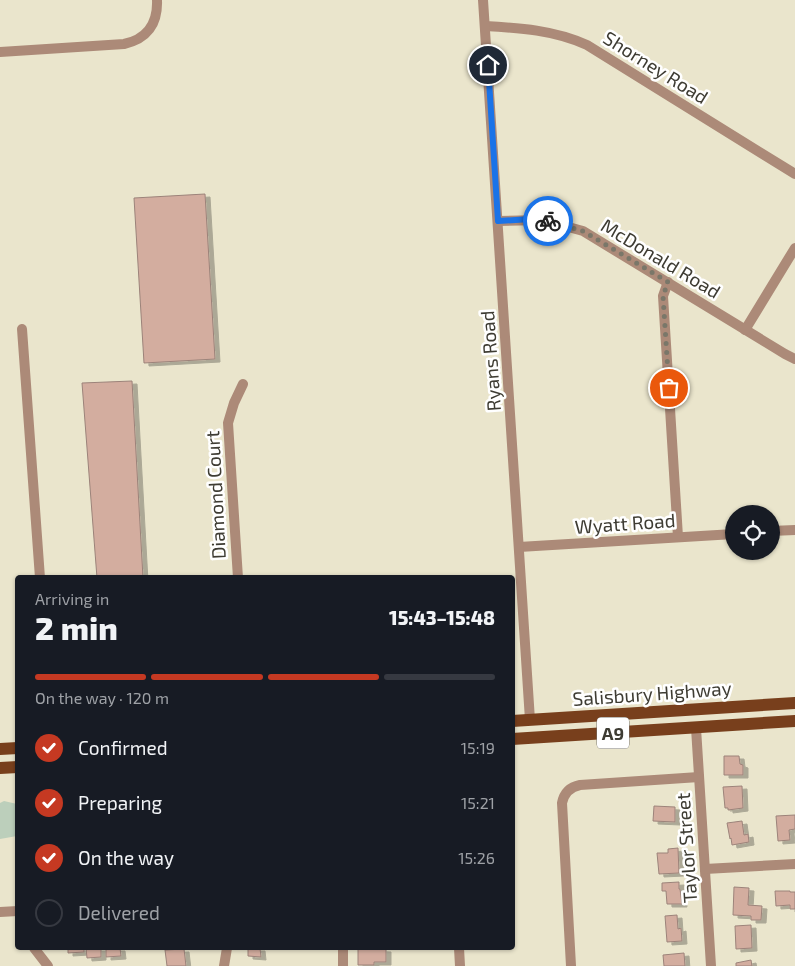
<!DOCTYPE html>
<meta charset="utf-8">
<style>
:root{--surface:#171b24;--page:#20242c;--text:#f1f3f6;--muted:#9ea1a6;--line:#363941;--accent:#c53922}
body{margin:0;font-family:"Exo 2",sans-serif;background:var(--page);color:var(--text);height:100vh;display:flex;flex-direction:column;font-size:19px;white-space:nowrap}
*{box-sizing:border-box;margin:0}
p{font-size:16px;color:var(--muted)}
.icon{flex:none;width:28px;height:28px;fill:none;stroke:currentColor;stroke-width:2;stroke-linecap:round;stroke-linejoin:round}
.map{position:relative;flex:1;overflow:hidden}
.details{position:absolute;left:15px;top:575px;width:500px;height:375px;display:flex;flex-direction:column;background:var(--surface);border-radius:5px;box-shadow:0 1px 4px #0004}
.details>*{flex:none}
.controls{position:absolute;left:725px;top:505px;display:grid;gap:10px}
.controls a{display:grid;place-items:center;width:55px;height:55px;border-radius:50%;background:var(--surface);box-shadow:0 1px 4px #0004;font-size:25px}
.pin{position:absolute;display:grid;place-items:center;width:42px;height:42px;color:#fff;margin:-21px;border:2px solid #fff;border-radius:50%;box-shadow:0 1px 5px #0007}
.courier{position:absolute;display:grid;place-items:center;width:50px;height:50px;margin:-25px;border:4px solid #1a73e8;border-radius:50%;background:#fff;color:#222;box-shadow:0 1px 6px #0007}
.head em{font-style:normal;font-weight:800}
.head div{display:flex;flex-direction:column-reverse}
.head{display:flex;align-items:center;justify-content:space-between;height:85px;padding:0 20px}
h1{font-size:32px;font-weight:800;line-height:38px}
.bar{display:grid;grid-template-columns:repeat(4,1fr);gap:8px 5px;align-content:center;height:60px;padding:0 20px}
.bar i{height:6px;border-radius:4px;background:var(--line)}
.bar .on{background:var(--accent)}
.bar p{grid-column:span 4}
ol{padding:0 20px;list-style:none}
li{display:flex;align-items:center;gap:15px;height:55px}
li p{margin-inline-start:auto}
li .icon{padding:5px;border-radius:50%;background:var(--accent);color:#fff;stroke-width:4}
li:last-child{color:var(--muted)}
li i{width:28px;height:28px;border:2px solid var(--line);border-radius:50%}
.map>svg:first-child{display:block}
.green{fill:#bccfbb}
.building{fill:#d3ad9f;stroke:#9c837a;filter:url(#shadow)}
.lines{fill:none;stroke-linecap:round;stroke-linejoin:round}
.minor{stroke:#ac8a78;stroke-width:10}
.tertiary{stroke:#ac8a78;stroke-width:10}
.primary{stroke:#783f1c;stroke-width:12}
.done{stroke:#7a7769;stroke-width:5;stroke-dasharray:0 9}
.route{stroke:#1a73e8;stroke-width:6}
.labels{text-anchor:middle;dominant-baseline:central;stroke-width:5;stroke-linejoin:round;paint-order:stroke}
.shield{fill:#fff;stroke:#787670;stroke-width:1}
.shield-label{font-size:18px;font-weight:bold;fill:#3e3c33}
.street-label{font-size:19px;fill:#3e3c33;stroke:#fff}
</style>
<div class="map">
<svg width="795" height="966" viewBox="0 0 795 966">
<defs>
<filter id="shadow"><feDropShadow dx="5" dy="3" stdDeviation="0" flood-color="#0004"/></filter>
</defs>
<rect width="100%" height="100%" fill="#eae5cc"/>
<polygon class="green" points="4,801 17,804 17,836 0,839 0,803"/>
<g class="building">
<polygon points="205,194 215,359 144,363 134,198"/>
<polygon points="132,381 143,578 97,578 82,383"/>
<polygon points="724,756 739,756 740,764 743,765 743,775 724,775"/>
<polygon points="742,786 743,808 728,810 728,808 725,808 723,787"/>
<polygon points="654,806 675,807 675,822 653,821"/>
<polygon points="795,815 795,829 789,830 790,840 778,841 776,816"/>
<polygon points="742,821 744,835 748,834 749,842 732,845 731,838 730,839 727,823"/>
<polygon points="678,848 679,873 659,874 657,853 668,853 668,849"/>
<polygon points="679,882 679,889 680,889 682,904 667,904 666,891 662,891 662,883"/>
<polygon points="734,887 749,888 748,905 762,906 761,920 751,920 751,916 733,915"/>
<polygon points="775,891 790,891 790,892 795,892 795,909 790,909 790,905 776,906"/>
<polygon points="677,915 678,929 681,928 682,941 667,942 665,916"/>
<polygon points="751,925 752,948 736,949 735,926"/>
<polygon points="68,948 84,948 84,952 68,953"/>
<polygon points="86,948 101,948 101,957 87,958"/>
<polygon points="106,948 120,948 121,956 106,957"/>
<polygon points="248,948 260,948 261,957 248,956"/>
<polygon points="358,948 386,949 386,962 374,962 374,965 358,965"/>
<polygon points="184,949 186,966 167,966 165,950"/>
<polygon points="684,953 685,966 664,966 663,955"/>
<polygon points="751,960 752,966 736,966 736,963"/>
</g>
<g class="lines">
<g class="minor">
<path d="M485,26C520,28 554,30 587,45L795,174"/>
<path d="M0,52L124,44C147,39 158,24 157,0"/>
<polyline points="498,221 543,220 583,231 785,354 795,359"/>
<polyline points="668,282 663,296 678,537"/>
<polyline points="22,329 40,578"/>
<polyline points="745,330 795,248"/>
<polyline points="771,531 795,530"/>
<polyline points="519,547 734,534"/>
<polyline points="238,578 228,423 234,403 243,384"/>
<polyline points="696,728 711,966"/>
<polyline points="705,869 795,864"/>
<polyline points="0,912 18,911"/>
<polyline points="34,948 48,966"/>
<polyline points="343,948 343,966"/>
<polyline points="459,948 460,966"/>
<polyline points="224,966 227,948"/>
<path d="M571,966L562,803C564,793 570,787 580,785L699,777"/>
</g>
<polyline class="tertiary" points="483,0 530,720"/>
<g class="primary">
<polyline points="512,721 795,703"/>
<polyline points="512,739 795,721"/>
<polyline points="0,749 18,748"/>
<polyline points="0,768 18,767"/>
</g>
</g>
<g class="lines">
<polyline class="done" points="548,221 583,231 668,282 663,296 669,388"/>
<polyline class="route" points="488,65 498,221 531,219 548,221"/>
</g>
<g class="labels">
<rect class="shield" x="597" y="717.5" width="32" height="31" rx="4"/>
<g class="shield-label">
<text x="613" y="733">A9</text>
</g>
<g class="street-label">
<text transform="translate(656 67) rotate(32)">Shorney Road</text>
<text transform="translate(661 258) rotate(31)">McDonald Road</text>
<text transform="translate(490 361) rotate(-94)">Ryans Road</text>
<text transform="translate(215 495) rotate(-93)">Diamond Court</text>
<text transform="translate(625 523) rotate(-4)">Wyatt Road</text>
<text transform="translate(652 693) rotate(-4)">Salisbury Highway</text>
<text transform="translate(686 848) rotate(-94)">Taylor Street</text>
</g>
</g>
</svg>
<div class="controls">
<a><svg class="icon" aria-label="locate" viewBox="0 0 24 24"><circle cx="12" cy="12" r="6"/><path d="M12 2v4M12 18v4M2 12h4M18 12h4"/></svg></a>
</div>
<div class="pin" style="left:669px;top:388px;background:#ea580c"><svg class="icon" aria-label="bag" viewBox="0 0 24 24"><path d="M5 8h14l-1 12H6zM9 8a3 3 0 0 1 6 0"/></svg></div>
<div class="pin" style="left:488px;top:65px;background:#1f2937"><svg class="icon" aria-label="home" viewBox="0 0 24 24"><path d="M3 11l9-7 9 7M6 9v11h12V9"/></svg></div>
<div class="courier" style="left:548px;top:221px"><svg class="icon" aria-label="bike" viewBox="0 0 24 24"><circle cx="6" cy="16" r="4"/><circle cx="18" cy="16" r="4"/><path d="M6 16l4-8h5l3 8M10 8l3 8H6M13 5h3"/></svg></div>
<section class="details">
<div class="head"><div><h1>2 min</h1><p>Arriving in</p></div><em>15:43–15:48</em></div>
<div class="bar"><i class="on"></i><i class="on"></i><i class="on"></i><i></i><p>On the way · 120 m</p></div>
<ol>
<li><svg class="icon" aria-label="check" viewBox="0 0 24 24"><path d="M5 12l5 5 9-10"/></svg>Confirmed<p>15:19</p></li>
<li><svg class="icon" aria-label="check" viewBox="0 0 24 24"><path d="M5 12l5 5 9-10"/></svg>Preparing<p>15:21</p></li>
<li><svg class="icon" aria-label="check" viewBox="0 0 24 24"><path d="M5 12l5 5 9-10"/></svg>On the way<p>15:26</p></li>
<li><i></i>Delivered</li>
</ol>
</section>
</div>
